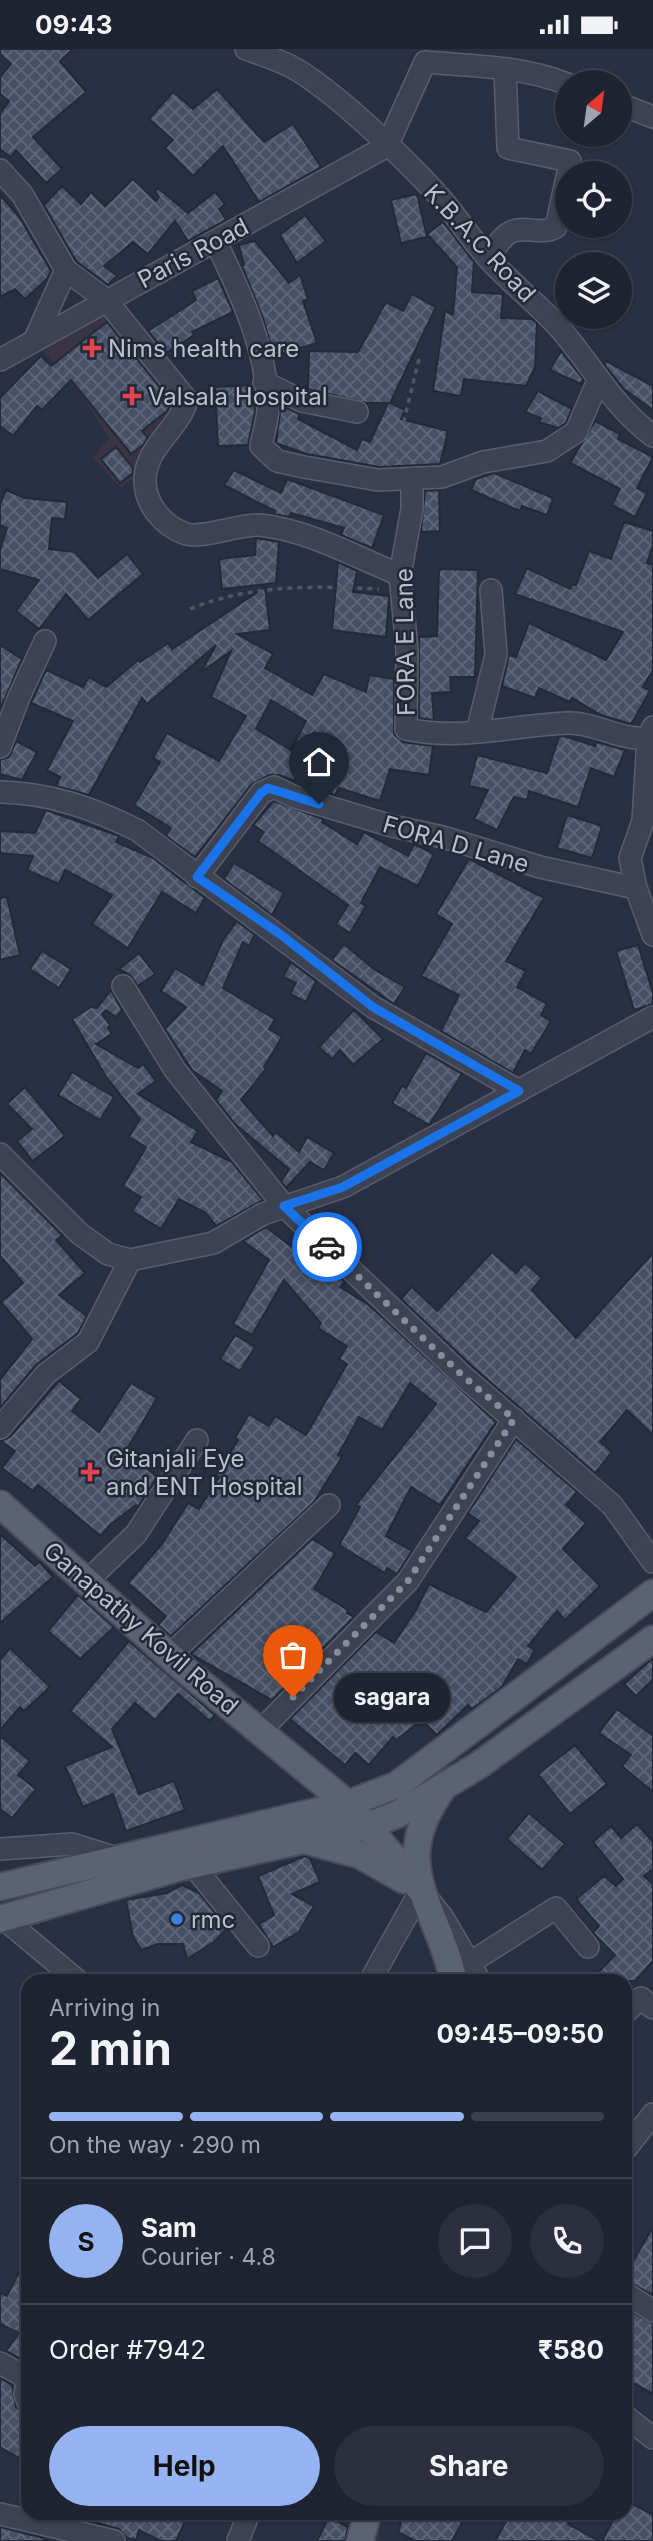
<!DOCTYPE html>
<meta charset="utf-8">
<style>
:root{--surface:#1f2432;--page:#2c303e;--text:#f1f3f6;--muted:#a1a4ac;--line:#3c414d;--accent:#95b2f1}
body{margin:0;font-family:Inter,sans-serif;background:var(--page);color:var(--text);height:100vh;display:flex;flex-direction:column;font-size:26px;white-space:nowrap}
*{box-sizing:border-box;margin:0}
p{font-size:23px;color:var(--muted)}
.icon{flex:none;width:38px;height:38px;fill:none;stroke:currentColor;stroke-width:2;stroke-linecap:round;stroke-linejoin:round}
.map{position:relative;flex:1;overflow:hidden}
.details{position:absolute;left:21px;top:1925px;width:611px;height:546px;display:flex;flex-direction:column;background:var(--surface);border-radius:21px;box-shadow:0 2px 5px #0004,0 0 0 2px var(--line)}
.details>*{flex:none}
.needle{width:46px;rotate:29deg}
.controls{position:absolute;left:555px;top:21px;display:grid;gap:14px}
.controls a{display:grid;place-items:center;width:77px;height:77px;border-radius:50%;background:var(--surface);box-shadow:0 2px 5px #0004,0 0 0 2px var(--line);font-size:35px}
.pin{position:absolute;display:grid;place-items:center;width:60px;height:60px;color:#fff;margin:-72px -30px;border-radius:50% 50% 50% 0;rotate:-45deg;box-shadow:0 0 7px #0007}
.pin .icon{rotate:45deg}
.courier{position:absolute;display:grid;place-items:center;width:70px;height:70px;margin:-35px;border:5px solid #1a73e8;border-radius:50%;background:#fff;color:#222;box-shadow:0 2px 9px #0007}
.bubble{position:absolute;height:49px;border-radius:24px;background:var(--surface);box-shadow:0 2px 5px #0004,0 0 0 2px var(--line);font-size:23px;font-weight:700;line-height:49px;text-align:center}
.headline em{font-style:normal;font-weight:700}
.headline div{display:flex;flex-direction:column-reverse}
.headline{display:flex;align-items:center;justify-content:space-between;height:119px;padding:0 28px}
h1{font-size:46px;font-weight:700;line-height:52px}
.bar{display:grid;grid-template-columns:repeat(4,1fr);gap:10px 7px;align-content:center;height:84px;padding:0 28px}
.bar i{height:9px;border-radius:5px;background:var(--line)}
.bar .active{background:var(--accent)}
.bar p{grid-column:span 4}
.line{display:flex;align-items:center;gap:18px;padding:0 28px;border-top:2px solid var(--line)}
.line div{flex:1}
.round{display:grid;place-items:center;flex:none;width:74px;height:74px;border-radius:37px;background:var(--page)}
.action{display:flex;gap:14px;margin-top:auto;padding:14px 28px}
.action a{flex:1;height:80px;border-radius:42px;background:var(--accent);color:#111;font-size:28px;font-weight:700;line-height:80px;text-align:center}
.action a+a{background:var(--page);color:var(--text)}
.status{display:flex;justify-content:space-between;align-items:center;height:49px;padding:0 35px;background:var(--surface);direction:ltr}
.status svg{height:19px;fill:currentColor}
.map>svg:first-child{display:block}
.medical{fill:#393544}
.building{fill:url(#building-cross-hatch);stroke:#232a3a;stroke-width:2;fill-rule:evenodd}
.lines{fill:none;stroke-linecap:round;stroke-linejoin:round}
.minor-casing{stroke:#585e6d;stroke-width:24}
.major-casing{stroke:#464c5c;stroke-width:30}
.path{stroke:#495b60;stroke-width:3.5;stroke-dasharray:5 5;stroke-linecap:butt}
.minor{stroke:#3d4353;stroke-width:21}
.major{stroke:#5b6273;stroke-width:26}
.done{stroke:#878d9c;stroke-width:7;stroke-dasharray:0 12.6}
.route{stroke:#1a73e8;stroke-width:9}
.health-dot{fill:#e0444e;stroke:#212838;stroke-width:2.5}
.shop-dot{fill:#3f7fe0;stroke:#212838;stroke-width:2.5}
.labels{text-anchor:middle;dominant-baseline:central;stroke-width:5;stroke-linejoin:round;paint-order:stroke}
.street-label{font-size:24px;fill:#babfcc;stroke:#212838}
.poi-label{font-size:24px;fill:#babfcc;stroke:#212838;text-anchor:start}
</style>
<div class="status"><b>09:43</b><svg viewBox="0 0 49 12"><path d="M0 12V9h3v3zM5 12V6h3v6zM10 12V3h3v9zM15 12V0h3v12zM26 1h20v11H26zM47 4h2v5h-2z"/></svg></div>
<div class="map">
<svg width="653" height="2492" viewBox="0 0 653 2492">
<defs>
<pattern id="building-cross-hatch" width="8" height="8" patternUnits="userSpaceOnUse" patternTransform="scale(1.75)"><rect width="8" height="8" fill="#485065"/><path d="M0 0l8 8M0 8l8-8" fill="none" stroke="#60677a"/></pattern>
</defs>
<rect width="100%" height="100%" fill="#293043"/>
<polygon class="medical" points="106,256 184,351 136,427 121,439 93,409 109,389 80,344 43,302"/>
<g class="building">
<polygon points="0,0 73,0 60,12 86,43 33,88 62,120 46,134 16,101 11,108 0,100 0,65 9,52 0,45 0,28 11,15 0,5"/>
<polygon points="217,40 264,93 293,75 321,118 259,153 223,97 193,127 165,99 173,91 149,70 173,43 193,60"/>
<polygon points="133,130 156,152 159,148 155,142 158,139 188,164 215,143 225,155 219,160 226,171 188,192 175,172 148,205 133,193 104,217 117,227 108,236 76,212 44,156 62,137 81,155 91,143 105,157"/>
<polygon points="417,145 427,188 401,194 391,151"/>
<polygon points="0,146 20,169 51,222 47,230 25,250 15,240 0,248"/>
<polygon points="305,166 326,192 297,214 280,186"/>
<polygon points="443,173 474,213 472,243 503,245 501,269 532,270 537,274 535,318 526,337 464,330 461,347 433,342 445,262 453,266 457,218 427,185"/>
<polygon points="255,192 289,234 300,226 308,250 303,252 317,294 274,307 263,269 242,217 244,216 239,196"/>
<polygon points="218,229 233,263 192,283 194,286 166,304 148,282 196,251 192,242"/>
<polygon points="412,245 436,258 390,354 405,361 401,370 448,382 440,415 379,418 307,405 276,394 281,356 299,365 298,370 357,401 362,390 370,393 388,354 366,354 308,340 309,302 358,303 386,253 403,262"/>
<polygon points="107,273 172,353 167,362 142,382 148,389 143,396 131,405 71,331 42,361 37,357 13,387 0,377 0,349 41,307 51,317"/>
<polygon points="561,302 583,330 581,335 550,321"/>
<polygon points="606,312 653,337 653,361 624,340 604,315"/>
<polygon points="252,336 255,362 248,396 218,397 215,338"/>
<polygon points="538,342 572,360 566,374 558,379 539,373 541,369 525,363"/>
<polygon points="595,372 620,385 618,390 653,408 637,439 647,444 635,468 612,456 620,440 570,414"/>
<polygon points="116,398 133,419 133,424 120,434 101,410"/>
<polygon points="234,421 281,444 287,430 384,466 372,499 341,486 344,479 291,464 289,468 274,465 275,462 224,436"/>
<polygon points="494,424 553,449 547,466 522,457 520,462 471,441 476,430"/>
<polygon points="6,441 25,449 67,453 65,470 52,469 49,500 75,503 98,529 127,505 143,525 88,571 66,545 39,580 16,562 39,531 0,520 0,501 7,479 0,476 0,455"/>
<polygon points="439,441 440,482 421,483 425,442"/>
<polygon points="624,473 653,482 653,496 647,514 653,516 653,621 643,638 650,642 631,675 601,666 572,649 570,653 539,639 535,649 502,637 509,606 516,608 529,574 606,611 623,583 515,545 527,519 570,540 572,535 576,536 589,502 611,510"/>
<polygon points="256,489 279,493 276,534 222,540 219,510 255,506"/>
<polygon points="338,513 357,522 353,543 389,547 386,588 332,581"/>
<polygon points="439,520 478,521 475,628 450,628 451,643 432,644 434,671 419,669 419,588 437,587"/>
<path d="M265,538L270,581L237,585L273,605L265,619L312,646L324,625L366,643L369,626L394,630V685L403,693L433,697L429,726L390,720L380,752L339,739L335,746L279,726H269L251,736L195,808L166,787L171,779L134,756L160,713L153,709L167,684L219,712L246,667L211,648L231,602L201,623L216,596L147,655L142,649L89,746L56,737L60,728L47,721L73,672L31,654L46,621L83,638L89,628L106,638L138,611L140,613L168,594L172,600ZM271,651L306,672L291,701L256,680Z"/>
<polygon points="0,596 22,610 0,661"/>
<polygon points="564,687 595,697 597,693 625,701 614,728 591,719 578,758 529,742 527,751 514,748 497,781 474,770 488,741 469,737 477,706 547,724 559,688"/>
<polygon points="16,692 37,703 22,731 0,725 0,711 9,708"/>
<polygon points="274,752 323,770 322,773 357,795 364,783 408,807 414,795 434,805 418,837 380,818 361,854 366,857 350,884 336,875 348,856 258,792 264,783 253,776"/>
<polygon points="46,761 119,787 116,793 153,809 205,849 196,864 162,843 128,899 92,875 112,846 65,821 59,835 27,821 33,807 0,804 0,782 35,784"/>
<polygon points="567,766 602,777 592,809 557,799"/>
<polygon points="469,810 544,849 506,912 526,922 517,938 547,955 541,966 551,972 531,1005 525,1001 513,1024 441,982 459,946 421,927 452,875 436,865"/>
<polygon points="234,814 284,844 272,866 224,830"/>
<polygon points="7,848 20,906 0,911 0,849"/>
<polygon points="237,872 255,886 249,897 243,893 223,939 275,970 269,980 282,988 264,1018 266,1020 241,1051 273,1087 276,1083 299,1103 307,1088 334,1104 324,1121 310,1113 286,1139 281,1133 289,1120 235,1075 216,1051 222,1042 192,1021 165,980 186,958 161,942 175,919 203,936 223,891"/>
<polygon points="344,895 375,921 405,938 394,955 332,911"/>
<polygon points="638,896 653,944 653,955 634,961 616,902"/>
<polygon points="42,902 71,920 59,939 30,920"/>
<polygon points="139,904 155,925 138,937 130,926 119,920"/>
<polygon points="291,913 316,932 306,953 290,945 296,934 283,928"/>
<polygon points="111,941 122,961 116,968 106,961 102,965 110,976 108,979 112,985 96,995 138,1019 143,1015 156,1032 138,1045 198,1082 191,1093 232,1113 263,1151 216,1177 206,1164 179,1150 161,1180 132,1162 141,1148 123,1137 146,1098 129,1088 140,1070 106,1028 72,970 91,958 97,959"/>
<polygon points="354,961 383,990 353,1016 340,1001 332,1010 319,998"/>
<polygon points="426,1004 462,1025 429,1076 392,1054 402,1037 406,1039"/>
<polygon points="72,1023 114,1048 100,1071 58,1046"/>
<polygon points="25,1038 65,1087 33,1112 17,1092 32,1080 7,1055"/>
<polygon points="0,1124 62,1186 56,1191 85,1224 59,1246 87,1267 78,1284 36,1316 0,1359 0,1331 32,1290 1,1253 23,1234 0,1207"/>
<polygon points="266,1178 301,1205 309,1199 345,1233 340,1238 369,1256 496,1373 440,1456 411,1438 386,1487 412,1502 397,1525 387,1519 385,1524 339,1496 360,1458 356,1456 436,1355 410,1334 382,1381 359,1368 338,1406 342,1408 314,1453 171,1587 158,1576 166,1567 128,1534 162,1495 188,1454 199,1460 219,1428 216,1426 238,1391 235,1389 249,1365 269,1377 275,1367 306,1386 347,1315 339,1310 347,1297 318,1279 321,1274 284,1231 252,1286 233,1275 269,1211 243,1192"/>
<polygon points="492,1203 516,1224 525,1214 542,1229 532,1241 576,1289 653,1204 653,1386 627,1361 600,1393 612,1403 595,1424 472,1317 401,1250 412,1238 437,1262"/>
<polygon points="235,1286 255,1298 240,1322 220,1310"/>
<polygon points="59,1332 81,1350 72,1362 99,1383 131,1334 157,1349 126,1402 157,1428 138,1458 136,1456 110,1476 101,1487 38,1436 33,1442 2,1419 15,1402 1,1392 10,1388"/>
<polygon points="516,1390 577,1443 566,1456 586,1474 563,1500 600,1537 565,1571 557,1562 528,1597 535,1601 527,1615 518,1610 502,1638 472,1660 468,1656 437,1686 422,1671 396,1691 393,1688 369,1716 355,1704 345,1716 290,1670 376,1583 394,1594 416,1561 429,1535 486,1563 516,1528 465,1489 479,1472 468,1464"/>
<polygon points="0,1485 35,1517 40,1513 53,1528 0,1574"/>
<polygon points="312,1490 335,1504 314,1540 348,1561 347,1564 354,1568 272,1651 191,1605"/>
<polygon points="78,1546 114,1578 80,1610 48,1582"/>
<polygon points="129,1592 215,1666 210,1672 178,1645 155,1671 135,1654 112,1680 139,1745 174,1732 185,1761 126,1782 113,1745 83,1758 65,1717 112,1698 70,1662"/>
<polygon points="10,1599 50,1638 24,1662 20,1658 0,1681 0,1611"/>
<polygon points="653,1609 653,1630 636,1647 624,1635"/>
<polygon points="617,1660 653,1687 653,1743 622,1717 631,1706 599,1684"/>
<polygon points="0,1687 30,1712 18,1726 36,1740 12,1769 0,1760"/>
<polygon points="575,1696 607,1735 570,1765 538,1725"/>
<polygon points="529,1764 565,1795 542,1821 507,1790"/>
<polygon points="637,1775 653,1793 653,1820 644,1827 653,1835 653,1912 635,1932 590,1932 615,1906 593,1884 599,1877 576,1850 604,1827 616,1837 623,1830 593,1793 611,1777 621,1789"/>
<polygon points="305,1807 310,1809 320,1833 292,1845 314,1857 299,1883 273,1898 259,1875 274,1866 258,1827"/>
<polygon points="182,1836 199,1844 227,1879 215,1892 187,1910 183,1895 158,1895 141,1901 133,1887 126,1851 167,1844"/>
<polygon points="653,2178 653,2246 625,2231 625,2226"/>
<polygon points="28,2206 28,2314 6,2302 19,2284 0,2275 0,2244 7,2247"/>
<polygon points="625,2259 653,2275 653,2345 625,2329"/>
<polygon points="0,2329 12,2336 16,2358 28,2366 28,2397 21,2410 0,2398"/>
<polygon points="625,2451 653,2466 653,2492 602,2492 617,2464 625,2464"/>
<polygon points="81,2464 189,2464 176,2492 161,2492 139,2481 136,2491 127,2489 119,2480 80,2469"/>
<polygon points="404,2464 467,2464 452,2492 415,2492 398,2483"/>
<polygon points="511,2464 573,2464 568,2475 599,2492 495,2492"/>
<polygon points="329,2468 348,2478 345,2492 317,2492"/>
<polygon points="0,2478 39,2488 49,2492 0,2492"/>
</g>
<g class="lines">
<g class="minor-casing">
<g id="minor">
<path d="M246,0C260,5 276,10 290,17C332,39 406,111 438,146C456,166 470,189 488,209C511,235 540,256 563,283C593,319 615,359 653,387"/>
<polyline points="505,20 508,99 570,112 568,124"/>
<polyline points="620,55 653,68"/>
<path d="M387,97L425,13C472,17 522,17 567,35"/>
<polyline points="0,121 22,145 66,221 34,292"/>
<path d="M216,193C241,245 267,300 268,359C268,371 263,385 261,397L277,412L304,418L378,431L442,428L483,413L547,402L576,383L598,332"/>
<path d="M488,209C494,201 502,187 511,183C526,176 541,187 556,178L567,128"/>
<path d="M66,221L106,251L187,351C179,380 147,397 145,429C144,455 163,477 186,485C203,490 239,475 260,476C308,481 356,508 400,526"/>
<polyline points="0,311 387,97"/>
<polyline points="264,333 302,352 357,363"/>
<path d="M412,431V460L400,526L407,601L406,680C460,692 514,676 568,674C595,673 620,692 648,689"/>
<polyline points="653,678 648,689 643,772 630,809 636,839 653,886"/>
<polyline points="477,683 496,606 491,541"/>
<polyline points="0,698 19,648 45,592"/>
<path d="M0,743C50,744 92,759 137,781L373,958L519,1042"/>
<polyline points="197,828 261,744 274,738 295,748 392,777 443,788 540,818 636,839"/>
<polyline points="123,937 175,1021 284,1157 463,1327 612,1456 653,1513"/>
<polyline points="0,1105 80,1185 108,1205 130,1211 213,1194 263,1165 343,1138 653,968"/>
<polyline points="0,1379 46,1325 88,1293 130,1211"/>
<polyline points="86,1533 136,1485 197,1391"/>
<polyline points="169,1607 329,1456"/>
<polyline points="260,1682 408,1532 514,1370"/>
<polyline points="0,1800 72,1795 116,1809"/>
<polyline points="192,1815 258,1897"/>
<polyline points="3,1869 78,1932"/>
<polyline points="468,1915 556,1859 588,1898"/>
<polyline points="370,1932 421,1841 443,1869 480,1932"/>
<polyline points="625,1964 641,1949 653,1959"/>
<polyline points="625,2101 653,2065"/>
<polyline points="625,2244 653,2262"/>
<polyline points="0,2314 22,2326 27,2335 25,2345 28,2353"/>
<polyline points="625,2367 653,2389"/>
<polyline points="0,2465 114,2492"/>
<polyline points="238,2492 249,2464"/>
</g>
</g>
<g class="major-casing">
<g id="major">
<polyline points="0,1455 184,1620 348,1755 421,1841"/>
<path d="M441,1742C387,1817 437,1856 454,1932"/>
<polyline points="311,1793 360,1806 404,1831"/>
<polyline points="0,1838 348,1755 397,1736 653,1544"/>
<polyline points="0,1870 177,1819 367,1777 398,1765 479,1716 653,1590"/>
<polyline points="360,2492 368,2464"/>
</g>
</g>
<g class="path">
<polyline points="394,412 419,310"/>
<path d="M190,560C251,535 314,537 379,540"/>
</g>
<use href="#minor" class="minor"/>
<use href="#major" class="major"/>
</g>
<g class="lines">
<polyline class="done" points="293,1648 408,1532 514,1370 463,1327 327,1198"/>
<polyline class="route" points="319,755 268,739 261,744 197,828 280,885 373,958 519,1042 343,1138 284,1157 327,1198"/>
</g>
<g class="health-dot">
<path d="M88.5 288.5h7v7h7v7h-7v7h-7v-7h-7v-7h7z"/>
<path d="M128.5 336.5h7v7h7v7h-7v7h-7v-7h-7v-7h7z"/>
<path d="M86.5 1412.5h7v7h7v7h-7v7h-7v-7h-7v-7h7z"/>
</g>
<circle class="shop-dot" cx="177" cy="1870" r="7"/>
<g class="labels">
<g class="street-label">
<text transform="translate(480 194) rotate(47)">K.B.A.C Road</text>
<text transform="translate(193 204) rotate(-28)">Paris Road</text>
<text transform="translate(405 593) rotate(-91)">FORA E Lane</text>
<text transform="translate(456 795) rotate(16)">FORA D Lane</text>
<text transform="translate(141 1579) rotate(41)">Ganapathy Kovil Road</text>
</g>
<g class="poi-label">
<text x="108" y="299">Nims health care</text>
<text x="148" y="347">Valsala Hospital</text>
<text x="106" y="1409">Gitanjali Eye<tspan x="106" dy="28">and ENT Hospital</tspan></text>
<text x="191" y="1870">rmc</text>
</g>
</g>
</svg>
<div class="controls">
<a><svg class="needle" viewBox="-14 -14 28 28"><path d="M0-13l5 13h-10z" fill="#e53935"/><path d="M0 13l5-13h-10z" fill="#a1a4ac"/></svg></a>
<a><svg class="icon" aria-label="locate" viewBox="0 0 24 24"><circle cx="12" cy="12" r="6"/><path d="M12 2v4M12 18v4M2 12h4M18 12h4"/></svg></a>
<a><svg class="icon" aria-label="layers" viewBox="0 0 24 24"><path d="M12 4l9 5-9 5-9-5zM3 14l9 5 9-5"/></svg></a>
</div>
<div class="pin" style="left:293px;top:1648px;background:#ea580c"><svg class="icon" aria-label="bag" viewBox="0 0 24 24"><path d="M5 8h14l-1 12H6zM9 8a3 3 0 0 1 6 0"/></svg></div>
<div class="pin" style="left:319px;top:755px;background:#1f2937"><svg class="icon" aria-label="home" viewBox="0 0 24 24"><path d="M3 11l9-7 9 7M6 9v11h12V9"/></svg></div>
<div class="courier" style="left:327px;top:1198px"><svg class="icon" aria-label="car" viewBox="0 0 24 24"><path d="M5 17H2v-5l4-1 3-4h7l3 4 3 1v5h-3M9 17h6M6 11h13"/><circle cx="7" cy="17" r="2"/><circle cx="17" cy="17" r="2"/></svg></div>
<div class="bubble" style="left:334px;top:1624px;width:116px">sagara</div>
<section class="details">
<div class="headline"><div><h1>2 min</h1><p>Arriving in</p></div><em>09:45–09:50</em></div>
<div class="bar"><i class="active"></i><i class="active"></i><i class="active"></i><i></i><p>On the way · 290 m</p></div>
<div class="line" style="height:126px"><b class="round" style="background:var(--accent);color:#111">S</b><div><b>Sam</b><p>Courier · 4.8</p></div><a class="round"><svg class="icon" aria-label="chat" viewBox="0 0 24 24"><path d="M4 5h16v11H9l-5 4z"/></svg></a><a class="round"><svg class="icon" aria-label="phone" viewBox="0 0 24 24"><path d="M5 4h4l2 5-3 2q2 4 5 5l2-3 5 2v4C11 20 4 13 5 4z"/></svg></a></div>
<div class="line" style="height:91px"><div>Order #7942</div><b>₹580</b></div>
<div class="action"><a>Help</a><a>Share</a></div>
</section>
</div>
